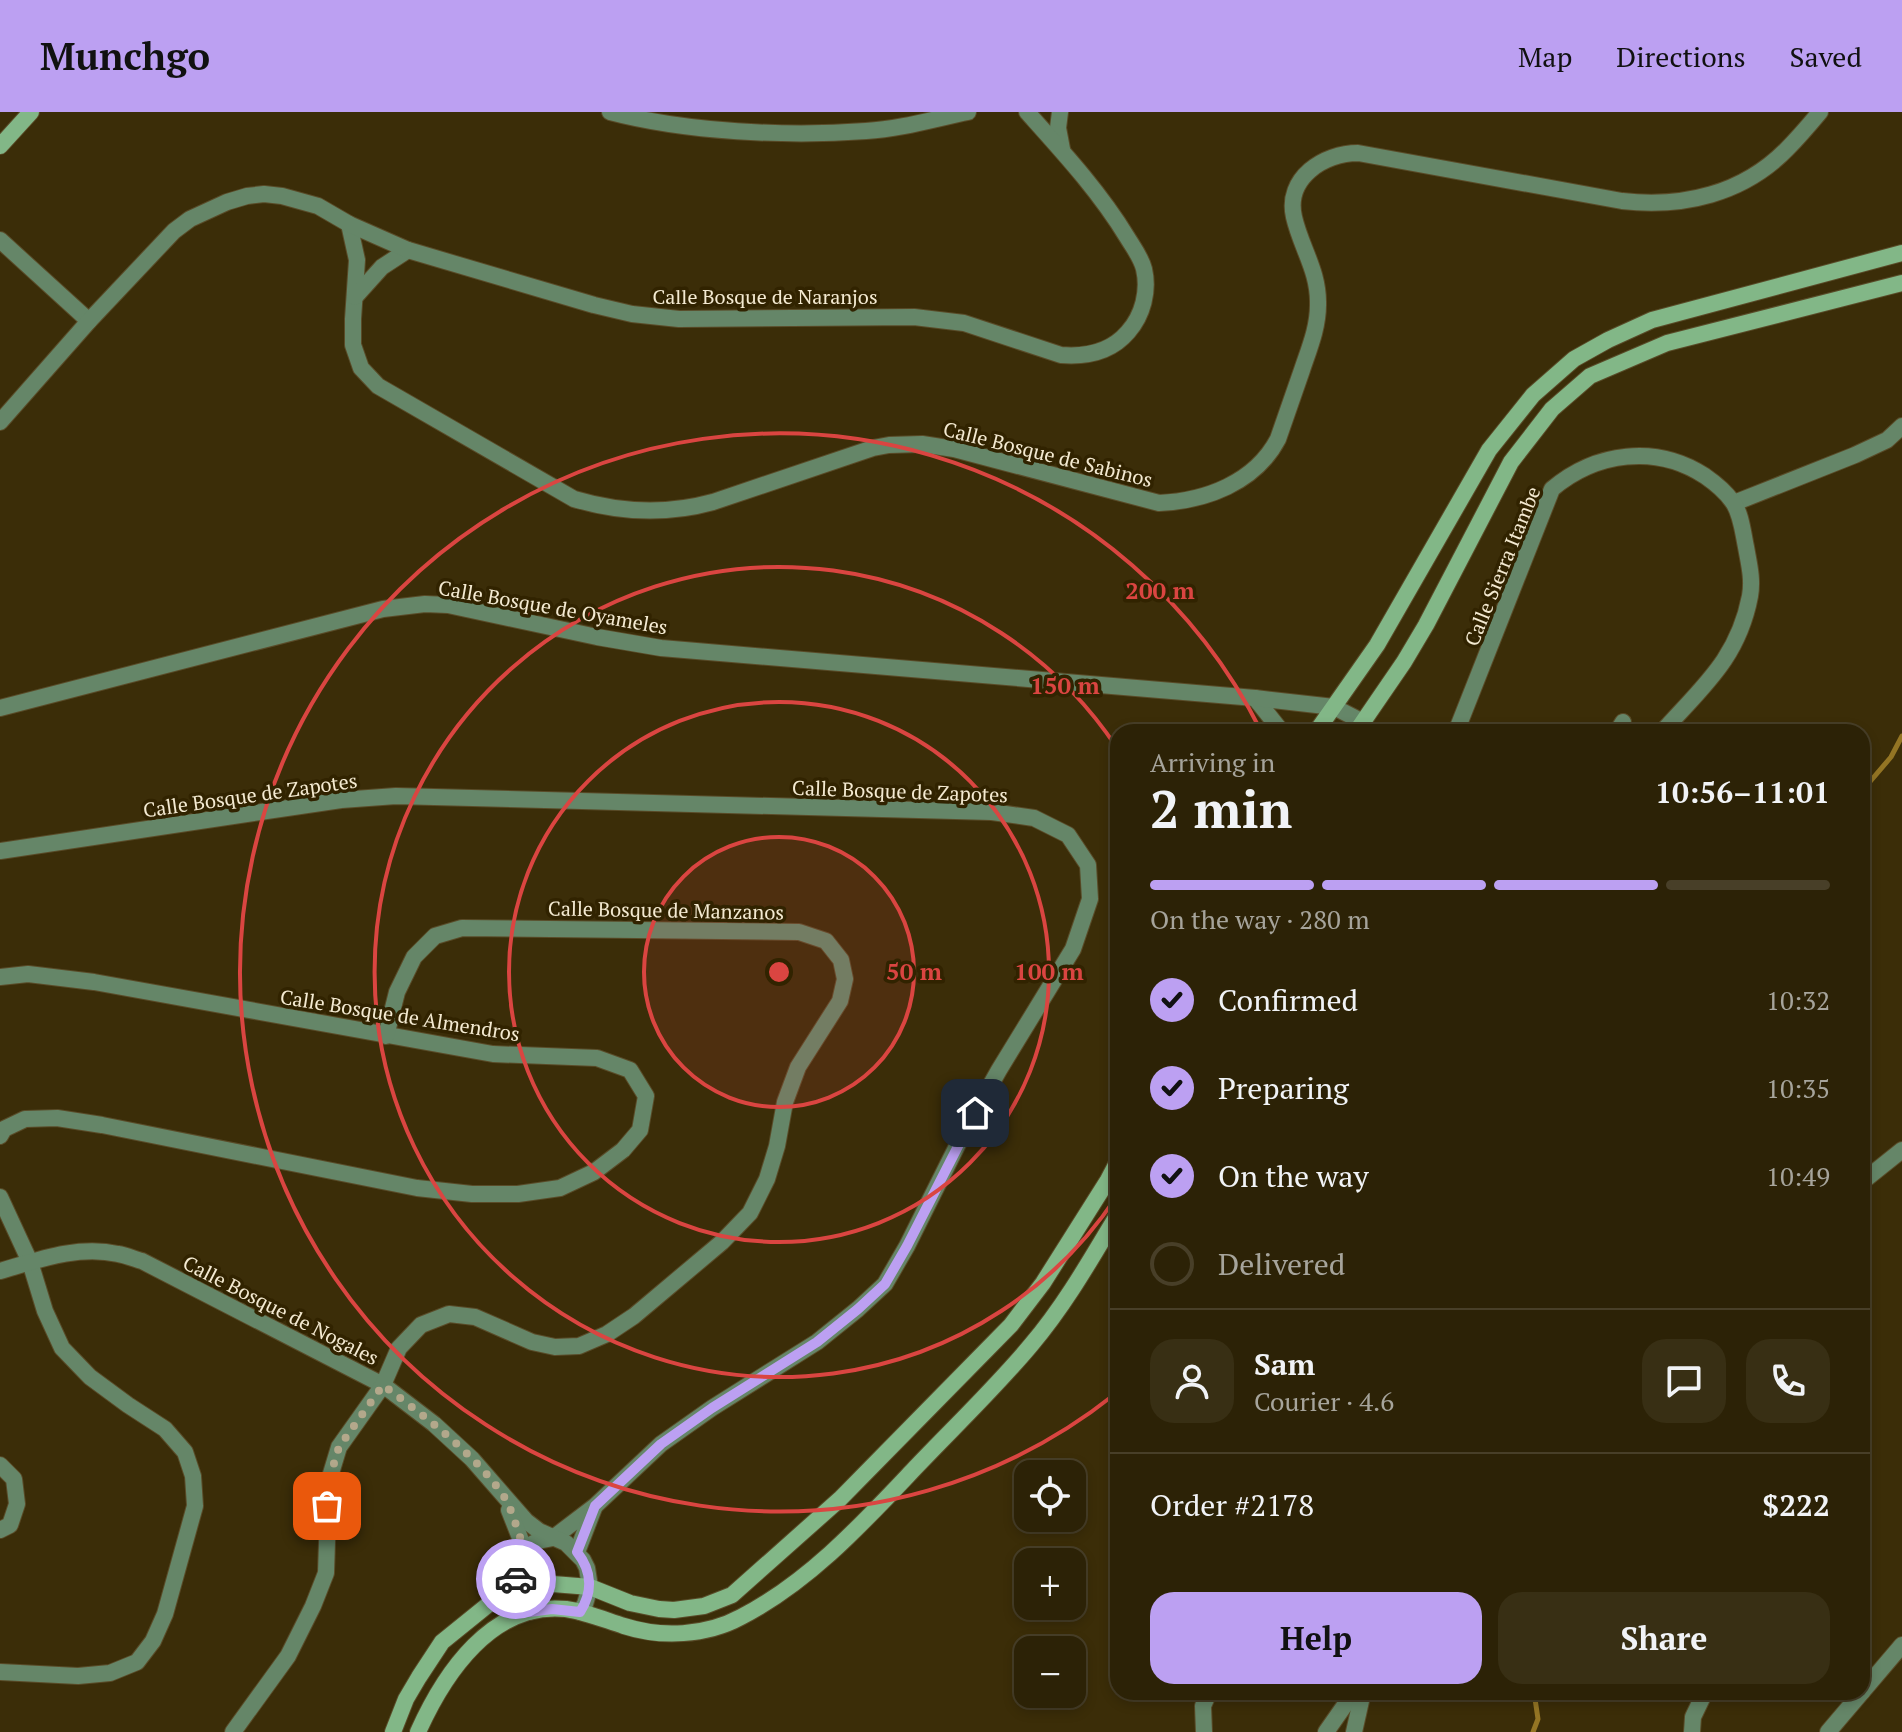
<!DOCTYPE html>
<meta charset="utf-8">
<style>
:root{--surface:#2c2206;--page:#382f14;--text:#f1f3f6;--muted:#a6a49b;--line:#483f28;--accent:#bca0f2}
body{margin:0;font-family:"PT Serif",serif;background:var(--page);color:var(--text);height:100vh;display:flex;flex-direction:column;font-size:30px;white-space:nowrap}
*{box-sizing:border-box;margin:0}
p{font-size:26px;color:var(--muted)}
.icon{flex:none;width:44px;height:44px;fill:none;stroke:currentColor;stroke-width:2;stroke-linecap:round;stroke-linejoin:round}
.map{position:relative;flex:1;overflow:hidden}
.side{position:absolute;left:1110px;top:612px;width:760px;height:976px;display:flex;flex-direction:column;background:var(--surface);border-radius:24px;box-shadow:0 4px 12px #0003,0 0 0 2px var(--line)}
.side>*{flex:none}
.fabs{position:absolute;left:1014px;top:1348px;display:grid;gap:16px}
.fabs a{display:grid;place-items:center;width:72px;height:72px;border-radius:16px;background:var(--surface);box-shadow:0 4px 12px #0003,0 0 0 2px var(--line);font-size:40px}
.pin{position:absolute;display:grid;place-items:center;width:68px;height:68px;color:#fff;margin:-34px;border-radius:16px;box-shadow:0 4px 12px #0006}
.courier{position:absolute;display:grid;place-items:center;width:80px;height:80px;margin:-40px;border:6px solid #bca0f2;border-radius:50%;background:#fff;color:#222;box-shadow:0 2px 10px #0007}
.head em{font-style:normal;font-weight:600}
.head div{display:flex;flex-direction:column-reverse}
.head{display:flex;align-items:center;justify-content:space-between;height:136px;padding:0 40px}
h1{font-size:52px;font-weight:600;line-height:60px}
.bar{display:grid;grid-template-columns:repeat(4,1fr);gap:12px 8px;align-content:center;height:96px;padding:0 40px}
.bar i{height:10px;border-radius:6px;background:var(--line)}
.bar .active{background:var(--accent)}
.bar p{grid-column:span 4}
.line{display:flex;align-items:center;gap:20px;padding:0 40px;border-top:2px solid var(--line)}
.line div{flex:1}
.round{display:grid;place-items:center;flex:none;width:84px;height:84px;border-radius:24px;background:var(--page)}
ol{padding:0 40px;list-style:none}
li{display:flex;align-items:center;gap:24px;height:88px}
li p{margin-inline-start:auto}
li .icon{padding:8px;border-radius:50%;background:var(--accent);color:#111;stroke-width:4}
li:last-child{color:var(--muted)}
li i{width:44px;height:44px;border:4px solid var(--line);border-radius:50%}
.primary-button{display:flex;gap:16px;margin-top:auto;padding:16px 40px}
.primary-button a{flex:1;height:92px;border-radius:24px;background:var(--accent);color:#111;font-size:32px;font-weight:600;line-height:92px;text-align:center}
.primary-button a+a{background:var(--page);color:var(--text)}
header{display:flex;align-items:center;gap:48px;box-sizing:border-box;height:112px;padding:0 40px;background:var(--accent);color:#111}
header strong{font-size:38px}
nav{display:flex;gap:44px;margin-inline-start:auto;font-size:28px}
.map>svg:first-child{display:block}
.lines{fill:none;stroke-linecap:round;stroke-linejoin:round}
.stream{stroke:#947524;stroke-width:5}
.street-casing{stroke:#594b28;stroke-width:18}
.secondary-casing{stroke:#594b28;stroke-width:18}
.street{stroke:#658668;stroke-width:16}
.secondary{stroke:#82b787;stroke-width:16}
.done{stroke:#b3a88b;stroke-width:8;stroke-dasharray:0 14.4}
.route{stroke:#bca0f2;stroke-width:10}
.ring{fill:none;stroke:#da4541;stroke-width:4}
.labels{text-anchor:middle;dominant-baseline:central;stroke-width:7;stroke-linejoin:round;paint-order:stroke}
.street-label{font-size:20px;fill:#f4ead1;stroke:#312300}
.centre{fill:#da4541;stroke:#312300;stroke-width:4}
.ring-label{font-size:24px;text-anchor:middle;font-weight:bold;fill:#da4541;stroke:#312300;stroke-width:7;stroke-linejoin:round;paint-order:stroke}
</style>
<header>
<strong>Munchgo</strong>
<nav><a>Map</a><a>Directions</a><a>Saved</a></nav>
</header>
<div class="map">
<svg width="1902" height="1620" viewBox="0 0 1902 1620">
<rect width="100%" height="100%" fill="#3b2d08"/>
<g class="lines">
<g class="stream">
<polyline points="1862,679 1891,645 1902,624"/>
<polyline points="1533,1620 1538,1607 1534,1580"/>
</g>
<g class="street-casing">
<g id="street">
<path d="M610,0C686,20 788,25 866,19C901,17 934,7 968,0"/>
<polyline points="1060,0 1058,16 1062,37"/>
<path d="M349,112L357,148L353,207V233L361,256L378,274L574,387C621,401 666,403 713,390L873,336L889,333L922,332L954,337L1159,391C1205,389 1255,371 1278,327C1286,304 1294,281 1302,258C1309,237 1318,216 1318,193C1319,159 1301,136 1294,105C1285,66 1324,41 1358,41L1622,89C1683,96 1743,82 1787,37C1799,25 1810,12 1820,0"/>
<polyline points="0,128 89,209"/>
<polyline points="355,185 382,155 408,138"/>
<path d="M0,310L89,209L174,119L190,107L227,90L247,84L264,82L282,84L318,94L349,112L408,138L594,193L632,202L679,207L914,205L964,211L1061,243C1086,245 1111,240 1128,220C1143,203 1149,179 1144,157C1141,145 1133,135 1127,125C1099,79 1062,39 1027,0"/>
<polyline points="1734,391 1855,343 1887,328 1902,314"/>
<polyline points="1255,586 1282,620"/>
<polyline points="0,596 383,497 425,492 448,493 597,525 661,536 1255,586 1334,595 1363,610"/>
<path d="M1456,620L1552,377C1596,340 1656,332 1705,364C1715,371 1725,379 1732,389C1741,400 1743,421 1746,435C1749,452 1753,467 1750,484C1738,547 1702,575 1662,620"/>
<polyline points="1617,620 1623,610"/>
<polyline points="0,739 341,688 396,684 992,700 1034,706 1068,723 1088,753 1090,787 1073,837 999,958 963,1022 907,1134 885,1172 858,1197 817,1230 712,1296 661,1332 595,1394 553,1426 538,1429 524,1436"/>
<polyline points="0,865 28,862 94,870 493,942 597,946 630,958 646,984 640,1018 623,1038 594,1060 560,1076 518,1082 472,1082 417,1076 102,1013 57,1006 25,1007 4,1017 0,1024"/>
<polyline points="1862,1070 1902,1038"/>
<polyline points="0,1085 30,1150 45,1199 62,1236 90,1265 128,1293 165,1317 185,1340 193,1364 195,1394 165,1502 153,1529 137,1550 110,1561 78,1564 0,1560"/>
<path d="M0,1159C38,1148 78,1133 118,1142C126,1143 134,1147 142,1149L383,1273L434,1312L472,1347L526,1409L539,1419L566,1431L583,1448L587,1456L590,1475L585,1492L580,1500"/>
<polyline points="0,1353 14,1367 17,1392 10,1413 0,1418"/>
<path d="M509,1398L524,1436C513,1458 514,1480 529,1500"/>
<polyline points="577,1440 594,1396"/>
<polyline points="1862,1580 1902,1533"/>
<polyline points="233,1620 288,1544 313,1494 326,1461 329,1368 339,1335 383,1273 399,1236 421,1213 449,1202 475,1205 532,1230 555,1235 579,1234 607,1222 634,1204 722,1130 750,1101 767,1067 777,1034 785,990 798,955 840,889 845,867 841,848 826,829 799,820 462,816 435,824 414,845 397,880 386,924"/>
<polyline points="1204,1620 1203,1594 1209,1580"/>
<polyline points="1326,1620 1354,1580"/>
<polyline points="1354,1620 1363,1580"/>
<polyline points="1692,1620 1693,1605 1705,1580"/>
<polyline points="1828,1620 1862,1580"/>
</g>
</g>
<g class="secondary-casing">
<g id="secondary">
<polyline points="0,34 31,0"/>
<polyline points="1316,620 1377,533 1489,338 1533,283 1574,247 1608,228 1652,208 1902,141"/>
<polyline points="1356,620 1404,550 1426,513 1511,350 1552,297 1590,264 1667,231 1902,171"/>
<polyline points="393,1620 406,1587 419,1565 442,1530 489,1492 517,1475 553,1472 590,1475 630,1491 659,1497 674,1498 704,1494 732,1483 840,1387 1011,1213 1043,1171 1108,1068 1118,1049"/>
<path d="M418,1620C444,1562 492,1489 566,1497C586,1500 605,1508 624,1514C661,1526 706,1524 741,1505C809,1470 863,1411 915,1356C954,1315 995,1276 1031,1233C1065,1193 1091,1147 1118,1102"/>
</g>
</g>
<use href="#street" class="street"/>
<use href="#secondary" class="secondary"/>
</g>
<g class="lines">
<path class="done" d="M327,1394L329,1368L339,1335L383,1273C425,1305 472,1339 503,1383C513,1398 517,1419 524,1436L517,1455L516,1467"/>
<path class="route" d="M516,1467L520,1484L529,1500L552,1497L580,1500C593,1480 592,1459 577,1440L595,1394L661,1332L712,1296L817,1230L858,1197L885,1172L907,1134L975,1001"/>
</g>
<circle cx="779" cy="860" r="135" fill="#da4541" fill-opacity=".12"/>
<g class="ring">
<circle cx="779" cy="860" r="135"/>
<circle cx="779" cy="860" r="270"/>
<path d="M1117 1084A405 405 0 1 1 1117 636"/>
<path d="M1115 1282A539 539 0 1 1 1261 619"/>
</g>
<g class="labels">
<g class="street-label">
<text x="765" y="184">Calle Bosque de Naranjos</text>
<text transform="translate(1048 342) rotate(14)">Calle Bosque de Sabinos</text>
<text transform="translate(1502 454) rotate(-68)">Calle Sierra Itambe</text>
<text transform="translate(553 495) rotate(10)">Calle Bosque de Oyameles</text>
<text transform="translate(900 679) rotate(2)">Calle Bosque de Zapotes</text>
<text transform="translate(250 683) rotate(-8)">Calle Bosque de Zapotes</text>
<text transform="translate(666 798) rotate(1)">Calle Bosque de Manzanos</text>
<text transform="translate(400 903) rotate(9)">Calle Bosque de Almendros</text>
<text transform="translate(281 1198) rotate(27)">Calle Bosque de Nogales</text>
</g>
</g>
<circle cx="779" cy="860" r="12" class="centre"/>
<g class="ring-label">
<text x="1160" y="487">200 m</text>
<text x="1065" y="582">150 m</text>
<text x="914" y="868">50 m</text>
<text x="1049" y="868">100 m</text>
</g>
</svg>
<div class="fabs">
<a><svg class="icon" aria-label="locate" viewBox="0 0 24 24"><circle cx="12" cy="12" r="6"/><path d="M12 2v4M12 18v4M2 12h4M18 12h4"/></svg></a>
<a>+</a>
<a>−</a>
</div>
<div class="pin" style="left:327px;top:1394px;background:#ea580c"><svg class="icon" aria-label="bag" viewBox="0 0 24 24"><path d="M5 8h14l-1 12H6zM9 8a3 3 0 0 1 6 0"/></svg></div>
<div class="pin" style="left:975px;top:1001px;background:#1f2937"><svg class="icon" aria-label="home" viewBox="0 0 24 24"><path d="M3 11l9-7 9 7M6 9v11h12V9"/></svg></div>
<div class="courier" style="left:516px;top:1467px"><svg class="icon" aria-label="car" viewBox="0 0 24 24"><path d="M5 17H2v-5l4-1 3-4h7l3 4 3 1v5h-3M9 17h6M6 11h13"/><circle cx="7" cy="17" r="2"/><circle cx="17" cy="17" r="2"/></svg></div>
<section class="side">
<div class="head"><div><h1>2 min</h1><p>Arriving in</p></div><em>10:56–11:01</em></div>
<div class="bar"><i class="active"></i><i class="active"></i><i class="active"></i><i></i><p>On the way · 280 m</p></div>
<ol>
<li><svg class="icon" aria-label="check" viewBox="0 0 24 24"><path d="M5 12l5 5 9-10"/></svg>Confirmed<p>10:32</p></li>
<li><svg class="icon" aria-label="check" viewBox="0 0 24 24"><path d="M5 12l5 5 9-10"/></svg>Preparing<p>10:35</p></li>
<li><svg class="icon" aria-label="check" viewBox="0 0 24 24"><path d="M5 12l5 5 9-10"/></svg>On the way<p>10:49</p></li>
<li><i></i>Delivered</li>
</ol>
<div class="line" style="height:144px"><a class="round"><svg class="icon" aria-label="person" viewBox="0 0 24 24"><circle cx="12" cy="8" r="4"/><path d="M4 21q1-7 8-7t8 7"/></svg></a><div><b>Sam</b><p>Courier · 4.6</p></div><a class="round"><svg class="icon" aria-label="chat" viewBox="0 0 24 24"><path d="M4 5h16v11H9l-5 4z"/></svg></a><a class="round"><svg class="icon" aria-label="phone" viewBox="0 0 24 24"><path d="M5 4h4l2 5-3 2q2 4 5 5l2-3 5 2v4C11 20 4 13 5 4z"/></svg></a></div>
<div class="line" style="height:104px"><div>Order #2178</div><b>$222</b></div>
<div class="primary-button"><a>Help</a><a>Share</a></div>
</section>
</div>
